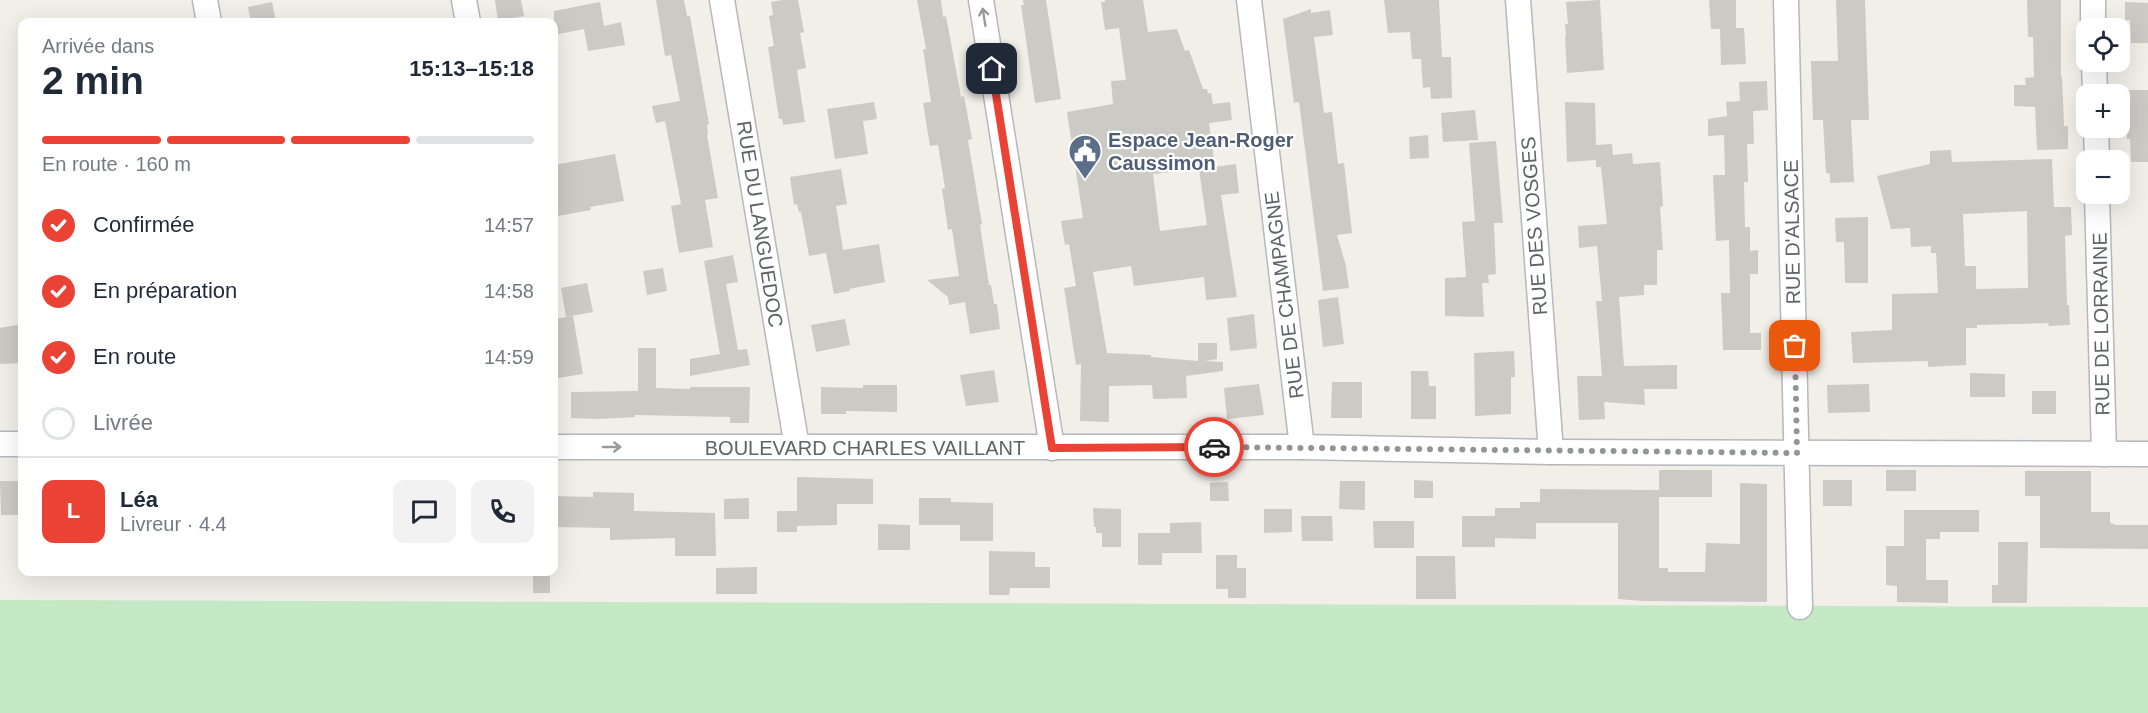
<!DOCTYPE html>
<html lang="fr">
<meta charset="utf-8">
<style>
:root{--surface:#fff;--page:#f2f2f3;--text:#1f2937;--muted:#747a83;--line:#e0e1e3;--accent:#ea4335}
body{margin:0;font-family:Helvetica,sans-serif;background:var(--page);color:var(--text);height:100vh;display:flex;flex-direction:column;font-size:22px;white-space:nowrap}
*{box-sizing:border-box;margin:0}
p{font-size:20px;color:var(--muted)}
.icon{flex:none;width:33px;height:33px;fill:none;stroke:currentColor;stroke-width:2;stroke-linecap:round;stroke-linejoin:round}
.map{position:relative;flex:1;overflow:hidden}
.sheet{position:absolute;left:18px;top:18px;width:540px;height:558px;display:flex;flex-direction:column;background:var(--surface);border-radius:12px;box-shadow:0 6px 24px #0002}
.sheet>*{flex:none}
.tools{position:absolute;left:2076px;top:18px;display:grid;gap:12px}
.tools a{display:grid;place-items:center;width:54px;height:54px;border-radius:12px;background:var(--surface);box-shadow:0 6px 24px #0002;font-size:30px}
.pin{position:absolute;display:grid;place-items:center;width:51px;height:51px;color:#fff;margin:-26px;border-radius:12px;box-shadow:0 3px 9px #0006}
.courier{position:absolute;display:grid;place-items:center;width:60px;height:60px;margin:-30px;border:4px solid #ea4335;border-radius:50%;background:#fff;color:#222;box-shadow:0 2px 8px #0007}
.head em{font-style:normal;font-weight:800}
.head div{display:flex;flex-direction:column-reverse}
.head{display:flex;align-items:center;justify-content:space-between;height:102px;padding:0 24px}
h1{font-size:39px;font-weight:800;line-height:45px}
.bar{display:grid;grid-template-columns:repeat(4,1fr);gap:9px 6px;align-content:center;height:72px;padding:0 24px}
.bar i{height:8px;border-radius:4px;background:var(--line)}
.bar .selected{background:var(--accent)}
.bar p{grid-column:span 4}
.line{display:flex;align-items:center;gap:15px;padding:0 24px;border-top:2px solid var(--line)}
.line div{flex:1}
.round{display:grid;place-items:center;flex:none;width:63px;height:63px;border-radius:12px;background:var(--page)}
ol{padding:0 24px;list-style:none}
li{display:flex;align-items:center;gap:18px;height:66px}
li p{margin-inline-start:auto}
li .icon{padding:6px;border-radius:50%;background:var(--accent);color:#fff;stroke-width:4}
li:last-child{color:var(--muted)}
li i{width:33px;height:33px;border:3px solid var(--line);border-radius:50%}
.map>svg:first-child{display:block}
.green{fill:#c5e8c5}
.building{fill:#cccac5;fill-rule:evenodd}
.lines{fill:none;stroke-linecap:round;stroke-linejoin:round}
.minor-casing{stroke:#b5b8bc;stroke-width:27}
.minor{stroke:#fff;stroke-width:24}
.oneway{stroke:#979a9d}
.done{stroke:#929495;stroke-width:6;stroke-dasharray:0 10.8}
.route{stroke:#ea4335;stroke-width:8}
.labels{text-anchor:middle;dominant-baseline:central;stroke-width:4.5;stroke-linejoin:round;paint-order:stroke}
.service-label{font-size:20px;font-weight:bold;fill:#4e5e75;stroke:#fff;text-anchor:start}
.street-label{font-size:20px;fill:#5f6368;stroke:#fff}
</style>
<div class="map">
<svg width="2148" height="713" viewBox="0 0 2148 713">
<rect width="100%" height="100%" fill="#f1efe8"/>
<polygon class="green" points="0,600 2148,607 2148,713 0,713"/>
<g class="building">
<polygon points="495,0 521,0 524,16 498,21"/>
<polygon points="656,0 684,0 687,16 690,16 709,124 707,125 708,135 707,135 718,198 705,200 713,247 679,253 671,206 681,204 675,172 665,121 656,123 652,106 680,101 671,55 665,56"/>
<polygon points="782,0 798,0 804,32 800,33 806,68 797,70 805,122 783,125 782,119 779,119 768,47 774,46 769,16 773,15 771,2"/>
<polygon points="917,0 941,0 943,17 946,16 961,97 964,96 972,139 968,140 982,224 980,225 989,285 991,285 994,304 997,304 1000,329 970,334 965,302 949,305 948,297 927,280 959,276 952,229 948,230 942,189 945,188 938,145 930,146 923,103 931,102 923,49 926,49"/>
<polygon points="1023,0 1046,0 1061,99 1035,103 1021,5 1024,5"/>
<path d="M1105,0H1143L1148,32L1177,29L1185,51L1189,50L1203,89H1207L1208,93H1211L1213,104L1230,102L1232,120L1209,123L1215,167L1236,164L1239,193L1221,195L1237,297L1206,300L1204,277L1134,286L1131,266L1093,272L1107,353L1151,355V357L1198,361V343H1217V359L1205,361L1223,362V371L1186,376L1187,398L1153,399L1152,385L1109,386V422L1080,421L1081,364L1076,365L1064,288L1076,286L1069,244L1065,245L1061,221L1083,218L1067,112L1113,104L1111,81L1126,80L1119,28L1105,30L1101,2H1105ZM1199,169L1207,225L1160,231L1153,174Z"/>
<polygon points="1384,0 1439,0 1442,57 1451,57 1452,98 1431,99 1430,87 1423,88 1421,59 1412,59 1410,32 1388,33"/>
<polygon points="1600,0 1604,70 1567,73 1565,37 1566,37 1565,24 1568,24 1566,2"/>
<polygon points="1709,0 1736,0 1736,28 1723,28 1744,28 1746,64 1721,65 1720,29 1711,29"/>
<polygon points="1836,0 1865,0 1869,120 1851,120 1854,182 1830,183 1830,174 1826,173 1823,120 1813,120 1811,61 1838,61"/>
<polygon points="2027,0 2061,0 2061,77 2062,77 2064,126 2068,126 2068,149 2037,150 2035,107 2014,106 2014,85 2026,85 2025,78 2034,77 2033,37 2028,37"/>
<polygon points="272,2 276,22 251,22 248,7"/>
<polygon points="600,2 604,26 621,22 625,45 588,51 584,29 554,35 554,11"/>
<polygon points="2125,2 2148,3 2148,43 2131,43 2130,20 2125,20"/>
<polygon points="1311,9 1311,13 1330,10 1333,35 1314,37 1324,113 1332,112 1338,164 1344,163 1352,233 1337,235 1346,266 1349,288 1323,291 1299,102 1294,103 1283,19"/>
<polygon points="1767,81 1768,110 1753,111 1754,144 1747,144 1748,182 1744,182 1745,227 1750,227 1750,251 1758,250 1758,274 1750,274 1750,333 1761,333 1761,350 1723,350 1721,293 1730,293 1729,240 1716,241 1713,175 1725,175 1724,135 1708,136 1708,119 1727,116 1726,102 1740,101 1739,82"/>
<polygon points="2125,90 2148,90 2148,162 2131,162 2130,139 2127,139"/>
<polygon points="874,102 877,119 863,121 868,154 835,159 827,109"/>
<polygon points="1565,102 1595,103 1596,145 1612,144 1613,155 1632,153 1633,164 1660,162 1663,206 1660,207 1663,250 1657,250 1657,285 1644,285 1644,295 1619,297 1624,366 1677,365 1677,389 1644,389 1645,405 1604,402 1605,419 1579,420 1577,376 1602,376 1596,301 1602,301 1597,246 1579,248 1578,226 1607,224 1601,167 1596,167 1596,160 1567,162"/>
<polygon points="1475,110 1478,140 1443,142 1441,113"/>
<polygon points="1428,135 1429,158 1410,159 1409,137"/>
<polygon points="1496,141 1503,223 1494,223 1496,274 1488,275 1489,283 1482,283 1484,317 1445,316 1445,278 1466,277 1462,222 1475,221 1469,143"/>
<path d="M1951,150L1952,162L2052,159L2054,207H2071L2072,235L2065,236L2067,305H2069L2070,325L2049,326L2048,323L1977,325V328H1966V365L1928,367V361L1853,363L1851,332L1892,330V294L1938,293L1936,253H1931V246L1911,247L1910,228L1891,229L1877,176L1930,164V151ZM2027,211L2028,288L1976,289V266H1965L1963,214Z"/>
<polygon points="615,154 624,201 590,207 591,210 558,216 554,188 554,165"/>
<polygon points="841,169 847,204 836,206 843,250 879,244 885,282 849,289 850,291 834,294 826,253 809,256 801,212 799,212 797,204 794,205 790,177"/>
<polygon points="1868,217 1868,283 1845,283 1844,242 1836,242 1835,218"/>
<polygon points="733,255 738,282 726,284 738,350 747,349 750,365 690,376 690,359 720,354 704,261"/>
<polygon points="663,268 667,291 647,295 643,271"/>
<polygon points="587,283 593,312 566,317 561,288"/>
<polygon points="1338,297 1344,344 1323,347 1318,300"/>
<polygon points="1254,314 1257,348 1230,351 1227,318"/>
<polygon points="573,316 583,374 558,378 554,358 554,319"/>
<polygon points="845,319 850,345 816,352 811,325"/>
<polygon points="22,324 22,363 0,364 0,328"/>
<polygon points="638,348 656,348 656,388 690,389 690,387 750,387 749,423 730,423 730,417 635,415 635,417 598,419 571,418 571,392 638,391"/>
<polygon points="1514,351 1515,377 1511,377 1511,414 1475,416 1474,353"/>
<polygon points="994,370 999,402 966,406 960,375"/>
<polygon points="1411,371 1428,371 1429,386 1436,386 1436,419 1411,419"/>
<polygon points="1970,373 2005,374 2005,397 1970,397"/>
<polygon points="1332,382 1362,382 1362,418 1331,418"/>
<polygon points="1259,384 1264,415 1227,419 1224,388"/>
<polygon points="1869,384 1870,412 1828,413 1827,385"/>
<polygon points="863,385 897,385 897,412 846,411 846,414 821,414 821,387 863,388"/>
<rect x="2032" y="391" width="24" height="23"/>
<polygon points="1659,470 1712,470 1712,497 1659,497 1659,568 1668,568 1668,572 1705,572 1706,543 1740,544 1740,483 1767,484 1767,602 1643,601 1618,599 1618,523 1536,523 1536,539 1495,538 1495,547 1462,547 1462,516 1495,516 1495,508 1520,508 1520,502 1540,502 1540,489 1659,490"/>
<rect x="1886" y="470" width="30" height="21"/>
<polygon points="2025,471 2091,471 2091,512 2110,512 2110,523 2116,525 2148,525 2148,549 2040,548 2040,496 2025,496"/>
<polygon points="797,477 873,479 873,504 837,504 837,525 797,526 797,532 777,532 777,511 797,511"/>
<polygon points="1414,480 1433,481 1433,498 1414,498"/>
<rect x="1823" y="480" width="29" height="26"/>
<polygon points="0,481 20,481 20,515 1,515"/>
<polygon points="1340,481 1365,481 1365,510 1339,509"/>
<polygon points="1228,482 1229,501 1210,501 1210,483"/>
<polygon points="593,492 634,493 634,511 715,513 716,556 675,556 675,538 610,540 610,528 554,527 554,496 593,497"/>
<polygon points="749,498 749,519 724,519 724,499"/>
<polygon points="919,498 951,498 951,502 993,503 993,541 960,541 960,525 919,525"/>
<polygon points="1093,508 1121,509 1121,547 1102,547 1102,533 1096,533 1096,527 1094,527"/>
<polygon points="1264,509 1292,509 1292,532 1264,533"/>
<polygon points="1904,510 1979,510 1979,532 1940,532 1940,539 1926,539 1926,580 1948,580 1948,603 1897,602 1897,586 1886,585 1886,546 1904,546"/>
<polygon points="1301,516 1332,516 1333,541 1302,541"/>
<polygon points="1373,521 1414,521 1414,548 1374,548"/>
<polygon points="1201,522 1202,553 1162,553 1162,565 1138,565 1138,533 1170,533 1170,523"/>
<polygon points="878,524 910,525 910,550 878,550"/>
<polygon points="1998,542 2028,542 2027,603 1992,603 1992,585 1998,585"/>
<polygon points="989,551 1035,552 1035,567 1050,567 1050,588 1010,588 1009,595 989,595"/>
<polygon points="1216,555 1237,555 1237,568 1246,568 1246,598 1228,598 1228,589 1216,589"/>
<polygon points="1416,556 1455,556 1456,599 1416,599"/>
<polygon points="757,567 757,594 716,594 716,568"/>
<rect x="533" y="572" width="17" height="21"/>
</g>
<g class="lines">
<g class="minor-casing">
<g id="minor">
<polyline points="205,0 209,22"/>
<polyline points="464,0 468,22"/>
<polyline points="722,0 797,447"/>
<polyline points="981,0 1052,448"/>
<polyline points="1249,0 1302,447"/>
<polyline points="1518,0 1551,452"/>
<polyline points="1786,0 1800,607"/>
<polyline points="2093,0 2093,28"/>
<polyline points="2094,62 2095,94"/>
<polyline points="2096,128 2097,160"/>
<polyline points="2097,194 2104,454"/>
<polyline points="0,444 22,444"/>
<polyline points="554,447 1302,447 1551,452 2148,454"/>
</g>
</g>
<use href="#minor" class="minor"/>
</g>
<defs><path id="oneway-shaft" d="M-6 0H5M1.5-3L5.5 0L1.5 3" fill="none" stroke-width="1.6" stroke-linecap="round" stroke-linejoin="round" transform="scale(1.5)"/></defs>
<g class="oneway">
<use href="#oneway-shaft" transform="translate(984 17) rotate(-99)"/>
<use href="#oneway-shaft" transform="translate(612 447)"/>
</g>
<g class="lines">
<polyline class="done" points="1214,447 1797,453 1795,346"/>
<polyline class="route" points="992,69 1052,448 1214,447"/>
</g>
<defs>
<g id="civic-pin" transform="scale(1.725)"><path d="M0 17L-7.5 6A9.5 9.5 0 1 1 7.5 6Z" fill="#5c6f8a" stroke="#fff"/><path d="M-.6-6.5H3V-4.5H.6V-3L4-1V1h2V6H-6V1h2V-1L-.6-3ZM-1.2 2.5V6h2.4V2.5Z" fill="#fff"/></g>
</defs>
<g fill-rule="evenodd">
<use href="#civic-pin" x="1085" y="151"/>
</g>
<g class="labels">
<g class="service-label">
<text x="1108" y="140">Espace Jean-Roger<tspan x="1108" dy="23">Caussimon</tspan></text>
</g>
<g class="street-label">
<text transform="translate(760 224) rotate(81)">RUE DU LANGUEDOC</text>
<text transform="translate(1534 226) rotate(-94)">RUE DES VOSGES</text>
<text transform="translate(1792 232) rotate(-91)">RUE D'ALSACE</text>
<text transform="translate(1284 295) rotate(-97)">RUE DE CHAMPAGNE</text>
<text transform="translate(2101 324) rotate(-91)">RUE DE LORRAINE</text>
<text x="865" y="448">BOULEVARD CHARLES VAILLANT</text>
</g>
</g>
</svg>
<div class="tools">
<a><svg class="icon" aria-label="locate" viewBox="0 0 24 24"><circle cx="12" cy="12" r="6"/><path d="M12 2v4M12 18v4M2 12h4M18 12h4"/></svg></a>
<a>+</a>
<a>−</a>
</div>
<div class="pin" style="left:1795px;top:346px;background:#ea580c"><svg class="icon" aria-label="bag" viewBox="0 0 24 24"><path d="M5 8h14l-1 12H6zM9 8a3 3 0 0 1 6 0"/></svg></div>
<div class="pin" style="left:992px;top:69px;background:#1f2937"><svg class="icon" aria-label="home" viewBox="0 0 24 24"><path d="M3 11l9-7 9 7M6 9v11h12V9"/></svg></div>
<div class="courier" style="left:1214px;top:447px"><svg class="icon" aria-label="car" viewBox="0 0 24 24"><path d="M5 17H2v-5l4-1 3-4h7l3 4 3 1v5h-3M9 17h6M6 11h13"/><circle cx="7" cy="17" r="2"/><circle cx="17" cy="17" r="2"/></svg></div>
<section class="sheet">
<div class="head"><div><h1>2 min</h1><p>Arrivée dans</p></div><em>15:13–15:18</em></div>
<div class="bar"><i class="selected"></i><i class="selected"></i><i class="selected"></i><i></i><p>En route · 160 m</p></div>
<ol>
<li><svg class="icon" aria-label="check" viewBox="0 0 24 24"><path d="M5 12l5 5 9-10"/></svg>Confirmée<p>14:57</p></li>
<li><svg class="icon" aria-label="check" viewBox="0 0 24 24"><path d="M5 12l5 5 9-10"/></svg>En préparation<p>14:58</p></li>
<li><svg class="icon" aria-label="check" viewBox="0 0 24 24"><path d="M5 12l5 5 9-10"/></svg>En route<p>14:59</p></li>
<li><i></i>Livrée</li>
</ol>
<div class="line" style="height:108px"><b class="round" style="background:var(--accent);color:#fff">L</b><div><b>Léa</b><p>Livreur · 4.4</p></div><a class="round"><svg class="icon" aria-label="chat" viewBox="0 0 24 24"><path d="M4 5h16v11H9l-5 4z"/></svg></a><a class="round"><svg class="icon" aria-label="phone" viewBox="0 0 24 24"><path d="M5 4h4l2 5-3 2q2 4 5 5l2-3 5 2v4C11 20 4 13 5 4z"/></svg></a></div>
</section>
</div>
